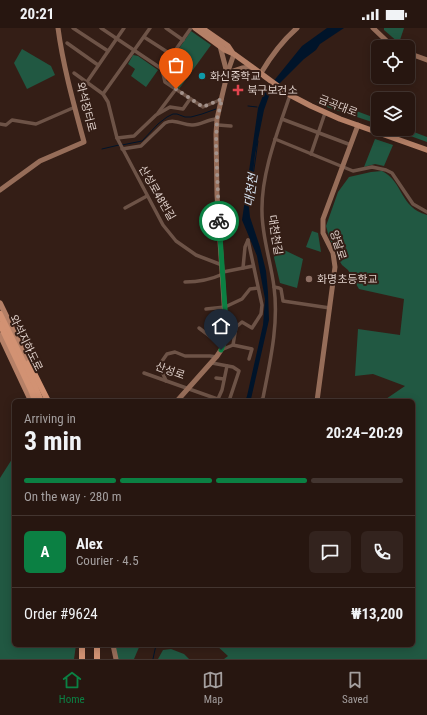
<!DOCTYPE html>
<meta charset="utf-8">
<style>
:root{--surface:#271610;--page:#33231e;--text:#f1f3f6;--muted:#a49f9f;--line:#433530;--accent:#0b8043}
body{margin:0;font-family:"Roboto Condensed","Noto Sans KR",sans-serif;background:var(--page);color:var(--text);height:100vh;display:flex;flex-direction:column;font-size:15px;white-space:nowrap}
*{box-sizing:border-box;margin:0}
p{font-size:13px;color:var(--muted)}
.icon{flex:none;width:22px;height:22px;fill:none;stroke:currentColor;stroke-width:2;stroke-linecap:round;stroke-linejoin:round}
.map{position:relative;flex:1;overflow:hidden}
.details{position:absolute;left:12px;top:371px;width:403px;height:248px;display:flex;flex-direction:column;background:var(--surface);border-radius:6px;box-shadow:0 2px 10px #0003,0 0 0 1px var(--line)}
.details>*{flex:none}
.controls{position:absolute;left:371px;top:12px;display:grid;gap:8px}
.controls a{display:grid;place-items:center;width:44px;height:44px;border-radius:6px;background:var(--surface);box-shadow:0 2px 10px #0003,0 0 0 1px var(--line);font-size:20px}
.pin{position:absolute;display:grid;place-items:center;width:34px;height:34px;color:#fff;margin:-41px -17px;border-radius:50% 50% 50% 0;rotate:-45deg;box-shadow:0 0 4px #0007}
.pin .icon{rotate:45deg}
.courier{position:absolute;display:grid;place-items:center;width:40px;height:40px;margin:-20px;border:3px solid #0b8043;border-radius:50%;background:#fff;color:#222;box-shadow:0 1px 5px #0007}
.headline em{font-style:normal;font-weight:700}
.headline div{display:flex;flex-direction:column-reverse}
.headline{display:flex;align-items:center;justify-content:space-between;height:68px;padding:0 12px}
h1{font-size:26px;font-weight:700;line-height:30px}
.bar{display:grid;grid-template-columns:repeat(4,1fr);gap:6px 4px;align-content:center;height:48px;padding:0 12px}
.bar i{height:5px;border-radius:3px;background:var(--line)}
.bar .active{background:var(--accent)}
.bar p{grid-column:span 4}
.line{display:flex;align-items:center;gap:10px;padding:0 12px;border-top:1px solid var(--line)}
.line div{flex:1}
.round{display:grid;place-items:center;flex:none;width:42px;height:42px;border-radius:6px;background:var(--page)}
.status{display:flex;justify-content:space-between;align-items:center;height:28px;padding:0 20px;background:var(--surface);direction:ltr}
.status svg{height:11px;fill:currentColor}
.tabs{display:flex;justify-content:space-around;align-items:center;height:56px;border-top:1px solid var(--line);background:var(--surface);font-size:11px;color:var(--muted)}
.tabs a{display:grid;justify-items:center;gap:2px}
.tabs .active{color:var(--accent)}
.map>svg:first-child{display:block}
.green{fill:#215842}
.water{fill:#00142a}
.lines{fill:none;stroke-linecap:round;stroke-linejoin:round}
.stream{stroke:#00142a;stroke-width:1}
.street{stroke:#6d5347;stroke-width:3.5}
.secondary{stroke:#966d59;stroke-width:5}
.primary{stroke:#b58067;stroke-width:5.5}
.highway{stroke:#d29273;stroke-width:6}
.done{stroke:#a3928b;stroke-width:4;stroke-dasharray:0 7.2}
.route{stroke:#0b8043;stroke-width:5}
.culture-dot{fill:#0f9aa8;stroke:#341e16;stroke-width:1.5}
.health-dot{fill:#e0444e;stroke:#341e16;stroke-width:1.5}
.education-dot{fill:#8d6e63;stroke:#341e16;stroke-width:1.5}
.labels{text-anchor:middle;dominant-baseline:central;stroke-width:4;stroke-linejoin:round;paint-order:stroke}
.poi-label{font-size:11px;fill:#dfd0ca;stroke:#341e16;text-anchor:start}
.street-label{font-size:11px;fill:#dfd0ca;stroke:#341e16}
.water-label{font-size:12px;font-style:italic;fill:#d7e4f2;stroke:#341e16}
</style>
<div class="status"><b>20:21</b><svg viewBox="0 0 49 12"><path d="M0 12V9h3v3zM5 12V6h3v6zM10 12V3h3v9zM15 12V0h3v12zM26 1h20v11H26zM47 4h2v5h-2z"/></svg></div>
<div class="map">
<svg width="427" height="631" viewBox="0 0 427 631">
<rect width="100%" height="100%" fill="#341e16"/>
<g class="green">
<polygon points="384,0 404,0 399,15 384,2"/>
<polygon points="191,3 211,17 179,61 168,53 165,41"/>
<polygon points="22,21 51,38 55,47 27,61 14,35"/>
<polygon points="133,27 138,28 158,42 146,59 131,48 135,41 128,36"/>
<polygon points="320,70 325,73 327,71 332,74 378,91 378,96 327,79 317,74"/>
<polygon points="391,101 406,101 427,109 427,114"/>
<polygon points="375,111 393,117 384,138 375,136 364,139"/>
<path d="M382,143C404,154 399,179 427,187V631H224L228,628L216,617H413V373H383L405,358L373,346L355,348L358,301L400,307L404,271L359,261L348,242L342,237L339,232L329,209L326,198L338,164L349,149L371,144Z"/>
<polygon points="312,203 318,205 321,224 306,219"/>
<polygon points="282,221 303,231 297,260 280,255 273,225"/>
<polygon points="14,428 14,617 76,617 74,631 0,631 0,450"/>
<polygon points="116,617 140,617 134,631 114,631"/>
<polygon points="171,621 184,626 189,631 158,631 163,622"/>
</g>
<polygon class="water" points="327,0 344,0 320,16 316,22 304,31 270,65 264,82 255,127 249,179 250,189 260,219 266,243 268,264 269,292 251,371 250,373 245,373 247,368 263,297 265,271 257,228 242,192 258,80 264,65 302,18"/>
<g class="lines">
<g class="stream">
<polyline points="248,78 257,79"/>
<polyline points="122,117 142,113 158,96 167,89 173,86 177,86 185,89 191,89 202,86 216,81"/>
<polyline points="102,121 119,117"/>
<polyline points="253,148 258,113"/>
<polyline points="153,631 156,617"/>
</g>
<g class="street">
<polyline points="73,0 108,23"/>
<polyline points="101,0 162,41 165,54 203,79 222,71"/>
<polyline points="166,0 183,12"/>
<polyline points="144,9 172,27"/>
<polyline points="67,15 98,37"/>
<polyline points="162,41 191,0"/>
<polyline points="74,45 103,66 108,74 117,110 134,108 156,87 170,79 183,81 190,71"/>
<polyline points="87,54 124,0"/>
<polyline points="103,66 150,0"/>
<polyline points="158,85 176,61"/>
<polyline points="282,91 351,117"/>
<polyline points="0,96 6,97 12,92 36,96 75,79"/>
<polyline points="218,97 231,98"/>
<polyline points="117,110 163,197 176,213 196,227 222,237"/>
<polyline points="275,111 353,143 372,139 386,142 392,145 413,176 427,184"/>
<path d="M122,121L141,118L165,95C176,90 183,98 193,97C201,97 208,91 217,91"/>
<polyline points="311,126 325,85"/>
<polyline points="125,180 147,168"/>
<polyline points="243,240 245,219 248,212"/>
<polyline points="223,244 253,238"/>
<path d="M185,254C199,254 210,252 223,246"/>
<polyline points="274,259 279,260 281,261 283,273 330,280"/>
<polyline points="206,281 225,279 242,271 250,261 258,260"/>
<polyline points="226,295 236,299"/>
<polyline points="199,300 223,318"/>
<polyline points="233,317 252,321 249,331"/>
<polyline points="221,322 233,317 236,299 242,294 252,300 261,286 262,277 248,212"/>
<polyline points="212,335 233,339 239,343 229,373"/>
<polyline points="144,345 223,373"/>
<polyline points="216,350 224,351"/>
<polyline points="166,353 162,343 160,336 167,326 175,324 185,328 210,328 217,329"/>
<polyline points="218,371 222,362 227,338"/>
<path d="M260,373L263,370C270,334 279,296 274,259C271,234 262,209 262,184C261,145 278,103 290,67"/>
</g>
<g class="secondary">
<polyline points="373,0 393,19"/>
<polyline points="220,18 227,45 242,40 252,39"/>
<polyline points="408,25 427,32"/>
<path d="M261,45C271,28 282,13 297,0"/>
<path d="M0,162L40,133L84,114C74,77 63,38 58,0"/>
<polyline points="177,373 217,328 221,322 225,312 226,304 217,167 216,106 217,91 222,68 228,43 234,26"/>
<polyline points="317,373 335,239 333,225 323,205 323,191 358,97"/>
<polyline points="113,617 116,631"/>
</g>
<g class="primary">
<polyline points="195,0 225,22 234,26 252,39 290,67 311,78 340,91 427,122"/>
<polyline points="202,0 228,18 232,24"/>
<polyline points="0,275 29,335"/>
<polyline points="0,307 31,373"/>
</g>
<g class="highway">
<polyline points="0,286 33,354 41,373"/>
<polyline points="0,296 32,364 35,373"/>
<polyline points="29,335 48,373"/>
<polyline points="97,617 97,631"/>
<polyline points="82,631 82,617"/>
</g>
</g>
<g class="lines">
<polyline class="done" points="176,61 203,79 222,71 217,91 216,116 219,193"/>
<polyline class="route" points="219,193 226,295 225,312 221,322"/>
</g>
<circle class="culture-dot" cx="202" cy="48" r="4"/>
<path class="health-dot" d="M236 56h4v4h4v4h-4v4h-4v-4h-4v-4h4z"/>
<circle class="education-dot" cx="309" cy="251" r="4"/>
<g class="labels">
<g class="poi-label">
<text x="210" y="48">화신중학교</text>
<text x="247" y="62">북구보건소</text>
<text x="317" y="251">화명초등학교</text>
</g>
<g class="street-label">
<text transform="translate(338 78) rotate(21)">금곡대로</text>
<text transform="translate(86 79) rotate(76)">와석장터로</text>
<text transform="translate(157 165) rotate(60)">산성로48번길</text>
<text transform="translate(275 207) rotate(81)">대천천길</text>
<text transform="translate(338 217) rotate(72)">양달로</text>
<text transform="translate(26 315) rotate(64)">와석지하도로</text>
<text transform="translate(170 343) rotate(19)">산성로</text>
</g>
<g class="water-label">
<text transform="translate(251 162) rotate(-82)">대천천</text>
</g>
</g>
</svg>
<div class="controls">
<a><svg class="icon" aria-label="locate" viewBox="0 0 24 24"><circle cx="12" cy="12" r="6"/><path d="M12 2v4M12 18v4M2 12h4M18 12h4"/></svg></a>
<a><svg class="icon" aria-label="layers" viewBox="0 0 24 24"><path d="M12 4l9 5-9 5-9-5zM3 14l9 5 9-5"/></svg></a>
</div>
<div class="pin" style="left:176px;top:61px;background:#ea580c"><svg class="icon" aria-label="bag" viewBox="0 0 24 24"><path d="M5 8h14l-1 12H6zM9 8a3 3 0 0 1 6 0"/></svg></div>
<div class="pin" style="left:221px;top:322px;background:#1f2937"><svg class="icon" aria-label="home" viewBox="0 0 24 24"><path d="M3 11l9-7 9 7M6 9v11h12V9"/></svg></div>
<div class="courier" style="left:219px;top:193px"><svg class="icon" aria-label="bike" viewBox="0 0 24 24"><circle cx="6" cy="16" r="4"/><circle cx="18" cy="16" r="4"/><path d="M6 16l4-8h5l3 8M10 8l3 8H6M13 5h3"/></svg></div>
<section class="details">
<div class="headline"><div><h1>3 min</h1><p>Arriving in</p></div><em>20:24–20:29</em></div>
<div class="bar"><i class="active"></i><i class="active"></i><i class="active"></i><i></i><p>On the way · 280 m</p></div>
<div class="line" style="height:72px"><b class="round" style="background:var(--accent);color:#fff">A</b><div><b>Alex</b><p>Courier · 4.5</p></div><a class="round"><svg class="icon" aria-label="chat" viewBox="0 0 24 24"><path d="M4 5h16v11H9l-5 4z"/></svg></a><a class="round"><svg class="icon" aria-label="phone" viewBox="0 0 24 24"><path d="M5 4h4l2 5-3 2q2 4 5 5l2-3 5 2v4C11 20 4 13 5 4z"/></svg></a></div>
<div class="line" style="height:52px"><div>Order #9624</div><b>₩13,200</b></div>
</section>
</div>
<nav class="tabs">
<a class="active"><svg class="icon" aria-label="home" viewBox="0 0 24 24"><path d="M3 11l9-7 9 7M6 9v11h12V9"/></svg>Home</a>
<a><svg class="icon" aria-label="map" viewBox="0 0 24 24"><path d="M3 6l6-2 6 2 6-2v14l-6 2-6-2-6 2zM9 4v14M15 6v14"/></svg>Map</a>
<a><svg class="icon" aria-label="saved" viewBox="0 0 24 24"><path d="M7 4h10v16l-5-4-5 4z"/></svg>Saved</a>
</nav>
